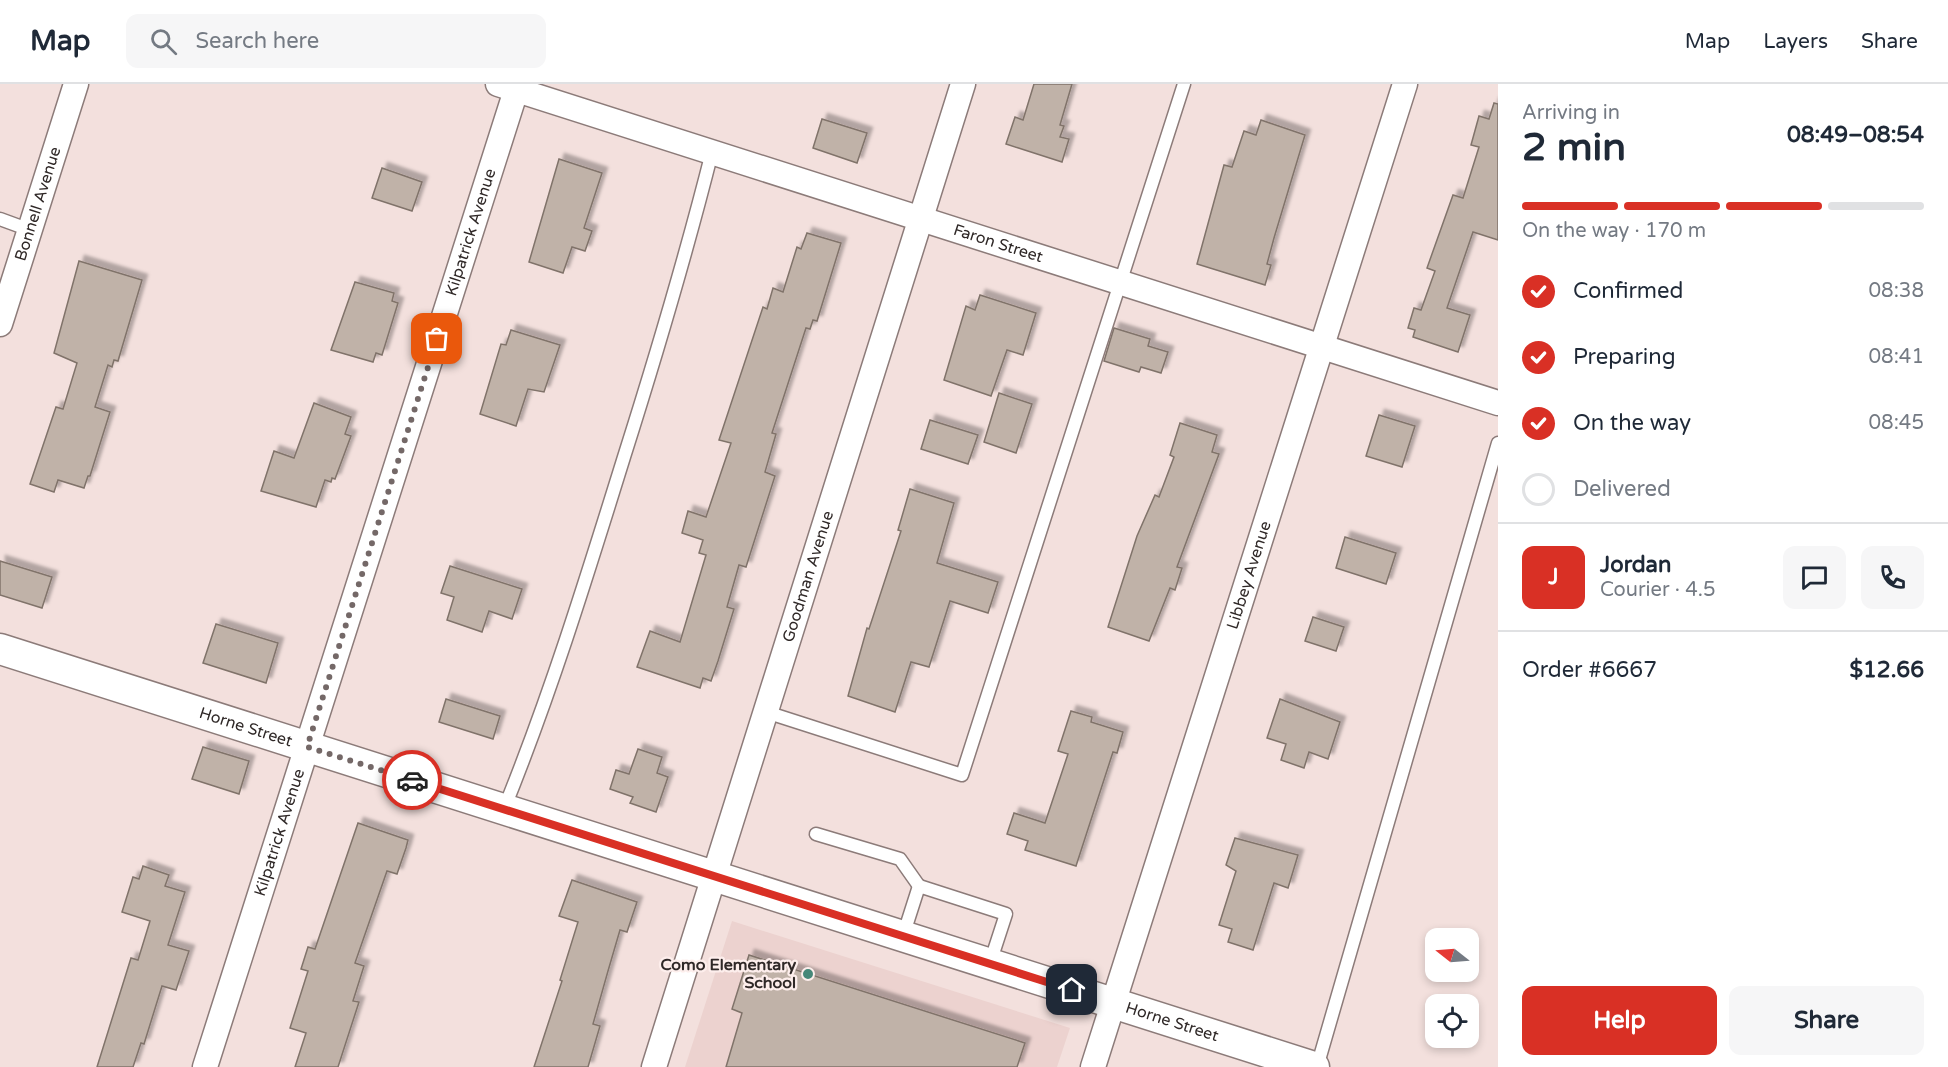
<!DOCTYPE html>
<meta charset="utf-8">
<style>
:root{--surface:#fff;--page:#f6f6f7;--text:#1f2937;--muted:#747a83;--line:#e0e1e3;--accent:#d93025}
body{margin:0;font-family:"Varela Round",sans-serif;background:var(--page);color:var(--text);height:100vh;display:flex;flex-direction:column;font-size:22px;white-space:nowrap}
*{box-sizing:border-box;margin:0}
p{font-size:20px;color:var(--muted)}
.icon{flex:none;width:33px;height:33px;fill:none;stroke:currentColor;stroke-width:2;stroke-linecap:round;stroke-linejoin:round}
.map{position:relative;flex:1;overflow:hidden}
.sheet{display:flex;flex-direction:column;background:var(--surface);width:450px}
.sheet>*{flex:none}
.needle{width:39px;rotate:287deg}
.tools{position:absolute;left:1425px;top:844px;display:grid;gap:12px}
.tools a{display:grid;place-items:center;width:54px;height:54px;border-radius:12px;background:var(--surface);box-shadow:0 3px 9px #0003;font-size:30px}
.pin{position:absolute;display:grid;place-items:center;width:51px;height:51px;color:#fff;margin:-26px;border-radius:12px;box-shadow:0 3px 9px #0006}
.courier{position:absolute;display:grid;place-items:center;width:60px;height:60px;margin:-30px;border:4px solid #d93025;border-radius:50%;background:#fff;color:#222;box-shadow:0 2px 8px #0007}
.overview em{font-style:normal;font-weight:800}
.overview div{display:flex;flex-direction:column-reverse}
.overview{display:flex;align-items:center;justify-content:space-between;height:102px;padding:0 24px}
h1{font-size:39px;font-weight:800;line-height:45px}
.bar{display:grid;grid-template-columns:repeat(4,1fr);gap:9px 6px;align-content:center;height:72px;padding:0 24px}
.bar i{height:8px;border-radius:4px;background:var(--line)}
.bar .current{background:var(--accent)}
.bar p{grid-column:span 4}
.line{display:flex;align-items:center;gap:15px;padding:0 24px;border-top:2px solid var(--line)}
.line div{flex:1}
.round{display:grid;place-items:center;flex:none;width:63px;height:63px;border-radius:12px;background:var(--page)}
ol{padding:0 24px;list-style:none}
li{display:flex;align-items:center;gap:18px;height:66px}
li p{margin-inline-start:auto}
li .icon{padding:6px;border-radius:50%;background:var(--accent);color:#fff;stroke-width:4}
li:last-child{color:var(--muted)}
li i{width:33px;height:33px;border:3px solid var(--line);border-radius:50%}
.primary-button{display:flex;gap:12px;margin-top:auto;padding:12px 24px}
.primary-button a{flex:1;height:69px;border-radius:12px;background:var(--accent);color:#fff;font-size:24px;font-weight:800;line-height:69px;text-align:center}
.primary-button a+a{background:var(--page);color:var(--text)}
header{display:flex;align-items:center;gap:36px;box-sizing:border-box;height:84px;padding:0 30px;background:var(--surface);border-bottom:2px solid var(--line)}
header strong{font-size:28px}
nav{display:flex;gap:33px;margin-inline-start:auto;font-size:21px}
.search{width:420px;height:54px;background:var(--page);display:flex;align-items:center;gap:15px;box-sizing:border-box;padding:0 21px;border-radius:12px;color:var(--muted);font-size:22px}
main{display:flex;flex:1;min-height:0}
.map>svg:first-child{display:block}
.built{fill:#ecd2cf}
.building{fill:#c0b2a8;stroke:#80736a;stroke-width:1.5;filter:url(#shadow)}
.lines{fill:none;stroke-linecap:round;stroke-linejoin:round}
.service-casing{stroke:#8c7b79;stroke-width:15}
.minor-casing{stroke:#8c7b79;stroke-width:27}
.tertiary-casing{stroke:#8c7b79;stroke-width:33}
.service{stroke:#fff;stroke-width:12}
.minor{stroke:#fff;stroke-width:24}
.tertiary{stroke:#fff;stroke-width:30}
.done{stroke:#746867;stroke-width:6;stroke-dasharray:0 10.8}
.route{stroke:#d93025;stroke-width:8}
.poi-dot{fill:#468879;stroke:#fdeeec;stroke-width:2}
.labels{text-anchor:middle;dominant-baseline:central;stroke-width:4.5;stroke-linejoin:round;paint-order:stroke}
.street-label{font-size:16px;fill:#2f2827;stroke:#fdeeec}
.poi-label{font-size:16px;font-weight:bold;fill:#2f2827;stroke:#fdeeec;text-anchor:end}
</style>
<header>
<strong>Map</strong>
<div class="search"><svg class="icon" aria-label="search" viewBox="0 0 24 24"><circle cx="10" cy="10" r="6"/><path d="M15 15l6 6"/></svg>Search here</div>
<nav><a>Map</a><a>Layers</a><a>Share</a></nav>
</header>
<main>
<div class="map">
<svg width="1498" height="983" viewBox="0 0 1498 983">
<defs>
<filter id="shadow"><feDropShadow dx="5.5" dy="-5.5" stdDeviation="1.5" flood-color="#0004"/></filter>
</defs>
<rect width="100%" height="100%" fill="#f3e0dd"/>
<polygon class="built" points="732,837 1070,944 1057,983 685,983"/>
<g class="building">
<polygon points="1034,0 1072,0 1060,41 1064,42 1060,53 1069,55 1062,78 1006,60 1015,33 1023,36"/>
<polygon points="1494,19 1498,20 1498,156 1473,148 1447,224 1470,231 1458,268 1413,253 1415,246 1408,244 1414,224 1421,226 1435,187 1427,184 1453,111 1463,114 1479,63 1471,61 1479,32 1489,35"/>
<polygon points="822,35 867,49 857,79 813,64"/>
<polygon points="1261,36 1305,51 1274,154 1267,180 1271,181 1265,201 1197,180 1224,81 1232,83 1244,47 1256,51"/>
<polygon points="559,75 602,89 584,144 592,147 585,167 572,163 563,189 529,178"/>
<polygon points="382,84 422,98 412,127 372,114"/>
<polygon points="807,149 841,159 817,237 813,236 810,245 806,244 772,349 776,350 765,388 775,392 746,483 739,481 727,523 734,525 718,577 711,597 703,594 700,604 637,583 650,547 680,558 706,471 699,469 703,456 682,449 688,427 706,433 731,359 719,356 763,223 767,225 773,204 783,208 797,163 801,165"/>
<polygon points="79,177 142,196 118,277 114,276 112,283 108,281 95,323 110,328 90,392 88,392 84,404 58,396 54,408 30,400 56,323 63,325 77,279 54,269"/>
<polygon points="355,198 394,209 392,217 398,219 382,271 376,269 373,278 331,266"/>
<polygon points="980,211 1036,229 1023,271 1007,266 991,312 944,296 966,222 975,226"/>
<polygon points="1114,244 1150,255 1148,262 1168,268 1161,289 1141,283 1139,288 1104,277"/>
<polygon points="511,246 560,261 544,308 528,305 516,342 480,330 501,260 506,261"/>
<polygon points="999,309 1032,320 1016,369 984,358"/>
<polygon points="314,319 351,333 345,350 351,352 335,395 332,394 331,398 325,396 316,423 261,407 274,367 294,374"/>
<polygon points="1379,331 1415,342 1402,383 1366,372"/>
<polygon points="930,336 978,351 968,380 921,365"/>
<polygon points="1180,339 1217,351 1212,368 1219,370 1177,483 1182,484 1175,506 1170,504 1149,557 1108,543 1137,452 1155,411 1159,413 1174,373 1170,371"/>
<polygon points="910,405 954,419 937,479 998,498 988,529 950,517 929,583 911,578 895,628 848,612 867,544 869,545 901,447 898,446"/>
<polygon points="1345,453 1396,469 1386,500 1336,484"/>
<polygon points="0,477 52,493 42,524 0,511"/>
<polygon points="450,482 522,505 512,535 489,527 482,548 447,536 454,513 441,509"/>
<polygon points="1313,533 1344,543 1336,567 1305,557"/>
<polygon points="216,540 278,559 266,599 203,579"/>
<polygon points="446,615 500,632 493,655 439,638"/>
<polygon points="1280,615 1340,638 1328,675 1309,668 1304,684 1281,676 1286,660 1267,654"/>
<polygon points="1071,627 1092,633 1091,638 1123,648 1117,669 1113,668 1076,782 1025,766 1028,757 1007,750 1014,729 1045,739 1068,670 1058,667"/>
<polygon points="203,663 249,677 239,710 192,695"/>
<polygon points="638,665 662,673 657,689 668,693 656,728 630,719 633,713 610,705 616,686 629,690"/>
<polygon points="358,739 408,756 406,764 397,790 387,787 355,879 364,882 353,917 359,918 338,983 295,983 306,949 290,944 308,887 301,885 308,863 315,865"/>
<polygon points="1235,754 1298,771 1288,804 1274,799 1253,866 1228,858 1232,845 1219,841 1236,787 1226,781"/>
<polygon points="143,782 169,791 165,802 185,808 168,861 189,867 176,906 162,902 144,960 141,959 133,983 97,983 131,874 138,876 150,837 122,828 133,793 139,795"/>
<polygon points="572,796 637,818 627,848 620,846 608,887 593,940 600,942 588,983 534,983 562,897 560,896 578,838 559,832"/>
<polygon points="749,871 1025,959 1017,983 726,983 742,929 732,925"/>
</g>
<g class="lines">
<g class="service-casing">
<g id="service">
<polyline points="0,135 30,146"/>
<polyline points="766,628 962,691 1184,0"/>
<path d="M504,725C551,609 587,492 624,373C656,272 686,171 712,68"/>
<polyline points="816,750 900,775 919,802"/>
<polyline points="903,852 919,802 1006,830 990,879"/>
<polyline points="1317,983 1498,359"/>
</g>
</g>
<g class="minor-casing">
<g id="minor">
<path id="s1" d="M498,0L1498,319"/>
<path id="s2" d="M0,240L76,0"/>
<path id="s3" d="M205,983L518,0"/>
<path id="s4" d="M654,983L963,0"/>
<path id="s5" d="M1093,983L1405,0"/>
</g>
</g>
<g class="tertiary-casing">
<g id="tertiary">
<path id="s6" d="M0,565L1314,983"/>
</g>
</g>
<use href="#service" class="service"/>
<use href="#minor" class="minor"/>
<use href="#tertiary" class="tertiary"/>
</g>
<g class="lines">
<polyline class="done" points="412,696 307,663 437,255"/>
<polyline class="route" points="412,696 1072,906"/>
</g>
<circle class="poi-dot" cx="808" cy="890" r="6"/>
<g class="labels">
<g class="street-label">
<text stroke="none"><textPath href="#s2" startOffset="126">Bonnell Avenue</textPath></text>
<text stroke="none"><textPath href="#s3" startOffset="876">Kilpatrick Avenue</textPath></text>
<text stroke="none"><textPath href="#s1" startOffset="525">Faron Street</textPath></text>
<text stroke="none"><textPath href="#s4" startOffset="514">Goodman Avenue</textPath></text>
<text stroke="none"><textPath href="#s5" startOffset="516">Libbey Avenue</textPath></text>
<text stroke="none"><textPath href="#s6" startOffset="258">Horne Street</textPath></text>
<text stroke="none"><textPath href="#s3" startOffset="246">Kilpatrick Avenue</textPath></text>
<text stroke="none"><textPath href="#s6" startOffset="1230">Horne Street</textPath></text>
</g>
<g class="poi-label">
<text x="796" y="881">Como Elementary<tspan x="796" dy="18">School</tspan></text>
</g>
</g>
</svg>
<div class="tools">
<a><svg class="needle" viewBox="-14 -14 28 28"><path d="M0-13l5 13h-10z" fill="#e53935"/><path d="M0 13l5-13h-10z" fill="#747a83"/></svg></a>
<a><svg class="icon" aria-label="locate" viewBox="0 0 24 24"><circle cx="12" cy="12" r="6"/><path d="M12 2v4M12 18v4M2 12h4M18 12h4"/></svg></a>
</div>
<div class="pin" style="left:437px;top:255px;background:#ea580c"><svg class="icon" aria-label="bag" viewBox="0 0 24 24"><path d="M5 8h14l-1 12H6zM9 8a3 3 0 0 1 6 0"/></svg></div>
<div class="pin" style="left:1072px;top:906px;background:#1f2937"><svg class="icon" aria-label="home" viewBox="0 0 24 24"><path d="M3 11l9-7 9 7M6 9v11h12V9"/></svg></div>
<div class="courier" style="left:412px;top:696px"><svg class="icon" aria-label="car" viewBox="0 0 24 24"><path d="M5 17H2v-5l4-1 3-4h7l3 4 3 1v5h-3M9 17h6M6 11h13"/><circle cx="7" cy="17" r="2"/><circle cx="17" cy="17" r="2"/></svg></div>
</div>
<section class="sheet">
<div class="overview"><div><h1>2 min</h1><p>Arriving in</p></div><em>08:49–08:54</em></div>
<div class="bar"><i class="current"></i><i class="current"></i><i class="current"></i><i></i><p>On the way · 170 m</p></div>
<ol>
<li><svg class="icon" aria-label="check" viewBox="0 0 24 24"><path d="M5 12l5 5 9-10"/></svg>Confirmed<p>08:38</p></li>
<li><svg class="icon" aria-label="check" viewBox="0 0 24 24"><path d="M5 12l5 5 9-10"/></svg>Preparing<p>08:41</p></li>
<li><svg class="icon" aria-label="check" viewBox="0 0 24 24"><path d="M5 12l5 5 9-10"/></svg>On the way<p>08:45</p></li>
<li><i></i>Delivered</li>
</ol>
<div class="line" style="height:108px"><b class="round" style="background:var(--accent);color:#fff">J</b><div><b>Jordan</b><p>Courier · 4.5</p></div><a class="round"><svg class="icon" aria-label="chat" viewBox="0 0 24 24"><path d="M4 5h16v11H9l-5 4z"/></svg></a><a class="round"><svg class="icon" aria-label="phone" viewBox="0 0 24 24"><path d="M5 4h4l2 5-3 2q2 4 5 5l2-3 5 2v4C11 20 4 13 5 4z"/></svg></a></div>
<div class="line" style="height:78px"><div>Order #6667</div><b>$12.66</b></div>
<div class="primary-button"><a>Help</a><a>Share</a></div>
</section>
</main>
